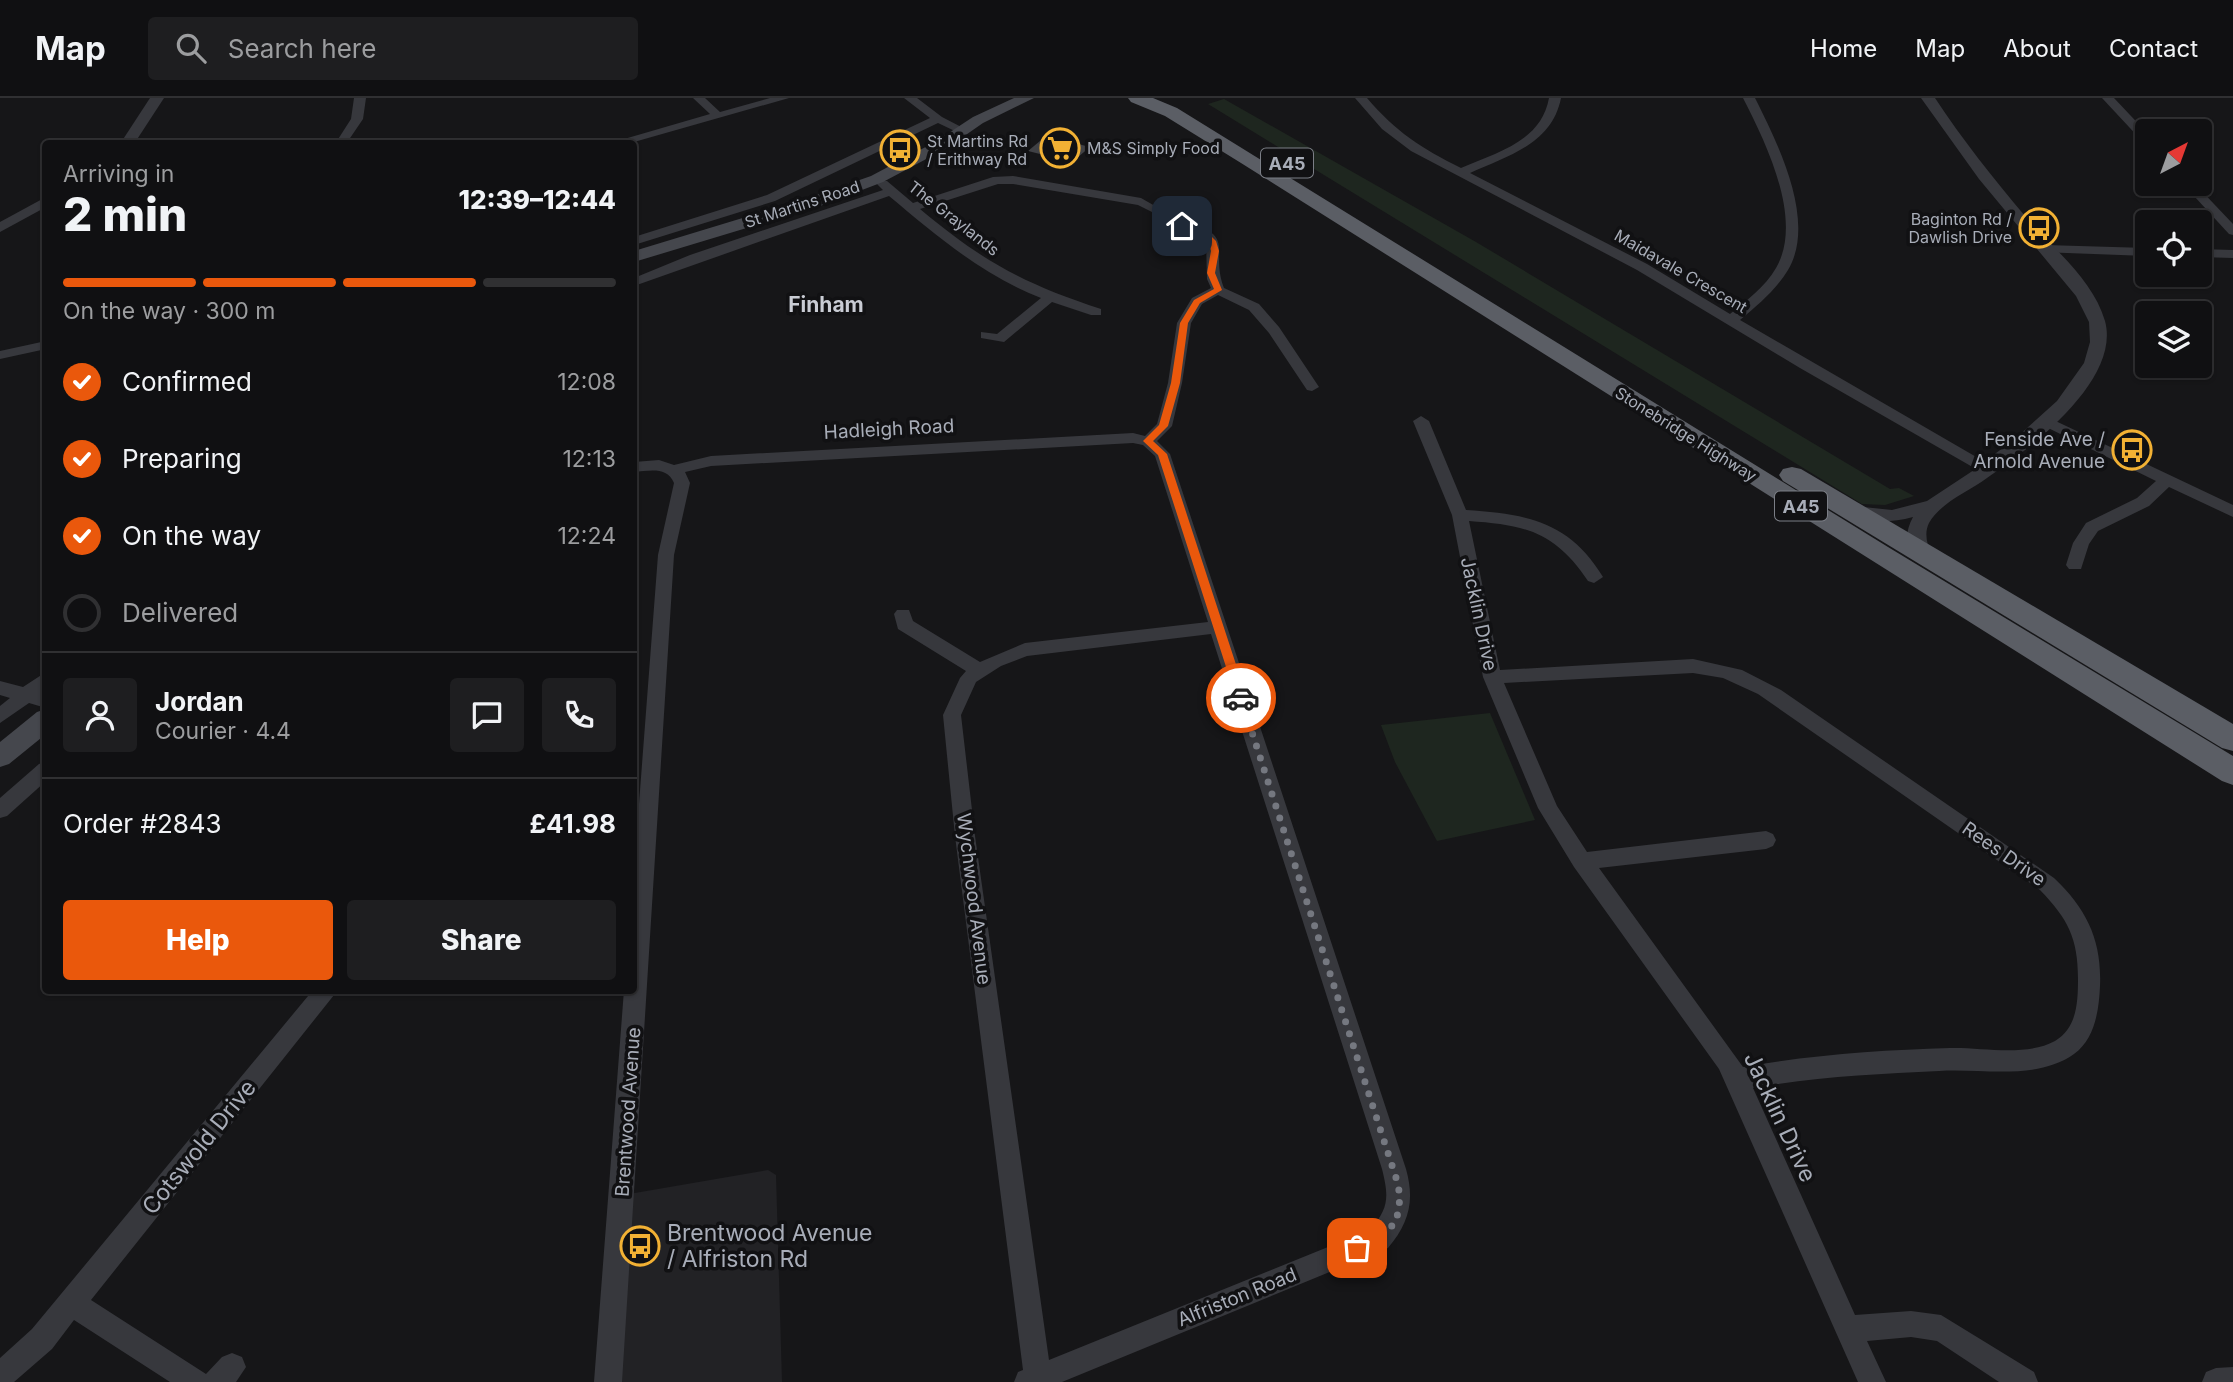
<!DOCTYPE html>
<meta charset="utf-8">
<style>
:root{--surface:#101012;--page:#1e1e20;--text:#f1f3f6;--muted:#9c9d9f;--line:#303032;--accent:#ea580c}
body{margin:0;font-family:Inter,sans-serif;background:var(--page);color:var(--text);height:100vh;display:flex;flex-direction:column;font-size:26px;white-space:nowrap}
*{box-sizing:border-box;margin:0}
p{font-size:23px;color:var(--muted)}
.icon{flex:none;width:38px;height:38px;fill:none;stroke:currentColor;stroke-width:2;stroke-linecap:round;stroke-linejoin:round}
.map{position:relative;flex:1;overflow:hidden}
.side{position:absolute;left:42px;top:42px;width:595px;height:854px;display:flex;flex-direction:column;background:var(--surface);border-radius:7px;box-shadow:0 2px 5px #0004,0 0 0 2px var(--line)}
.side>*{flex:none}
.needle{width:46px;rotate:41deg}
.buttons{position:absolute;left:2135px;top:21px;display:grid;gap:14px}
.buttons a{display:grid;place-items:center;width:77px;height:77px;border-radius:7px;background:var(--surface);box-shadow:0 2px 5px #0004,0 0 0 2px var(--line);font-size:35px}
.pin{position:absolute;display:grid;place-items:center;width:60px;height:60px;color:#fff;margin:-30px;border-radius:14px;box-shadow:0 4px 10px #0006}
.courier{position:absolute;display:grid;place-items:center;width:70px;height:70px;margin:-35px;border:5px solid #ea580c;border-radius:50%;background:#fff;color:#222;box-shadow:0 2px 9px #0007}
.headline em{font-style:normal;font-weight:800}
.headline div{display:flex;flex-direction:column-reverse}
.headline{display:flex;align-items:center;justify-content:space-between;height:119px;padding:0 21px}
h1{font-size:46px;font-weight:800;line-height:52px}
.bar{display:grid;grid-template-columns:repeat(4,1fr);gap:10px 7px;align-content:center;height:84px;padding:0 21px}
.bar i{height:9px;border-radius:5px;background:var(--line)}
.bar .on{background:var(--accent)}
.bar p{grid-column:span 4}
.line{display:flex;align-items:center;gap:18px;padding:0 21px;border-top:2px solid var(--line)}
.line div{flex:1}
.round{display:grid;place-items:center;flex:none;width:74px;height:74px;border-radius:7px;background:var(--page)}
ol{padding:0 21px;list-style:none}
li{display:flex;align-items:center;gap:21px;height:77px}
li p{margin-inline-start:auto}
li .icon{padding:7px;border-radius:50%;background:var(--accent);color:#fff;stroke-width:4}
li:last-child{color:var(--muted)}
li i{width:38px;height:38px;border:4px solid var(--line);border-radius:50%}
.action{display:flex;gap:14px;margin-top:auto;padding:14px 21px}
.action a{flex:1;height:80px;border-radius:7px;background:var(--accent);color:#fff;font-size:28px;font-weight:800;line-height:80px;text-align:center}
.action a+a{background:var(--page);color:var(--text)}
header{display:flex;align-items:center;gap:42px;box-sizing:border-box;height:98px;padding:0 35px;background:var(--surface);border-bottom:2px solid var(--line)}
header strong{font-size:33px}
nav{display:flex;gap:38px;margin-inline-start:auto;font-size:24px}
.search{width:490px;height:63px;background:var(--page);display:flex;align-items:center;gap:18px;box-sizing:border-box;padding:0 24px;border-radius:7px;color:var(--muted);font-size:26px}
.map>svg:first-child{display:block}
.built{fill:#222225}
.green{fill:#1e261f}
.building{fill:#404145}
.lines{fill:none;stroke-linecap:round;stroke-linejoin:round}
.minor{fill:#37383d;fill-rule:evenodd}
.tertiary{fill:#37383d;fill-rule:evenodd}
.secondary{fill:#45474d;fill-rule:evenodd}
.trunk{fill:#5b5e65;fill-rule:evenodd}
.route{fill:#ea580c}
.done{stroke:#757880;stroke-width:7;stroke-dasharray:0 12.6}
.labels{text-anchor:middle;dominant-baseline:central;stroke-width:7;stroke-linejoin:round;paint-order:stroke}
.far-poi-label{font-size:16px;fill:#a8adb8;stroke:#111113;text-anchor:start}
.far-street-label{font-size:16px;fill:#a8adb8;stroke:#111113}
.shield{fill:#111113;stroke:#7b7e86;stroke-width:2}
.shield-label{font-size:18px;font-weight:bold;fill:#a8adb8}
.street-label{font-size:19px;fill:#a8adb8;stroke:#111113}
.poi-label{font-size:19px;fill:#a8adb8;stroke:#111113;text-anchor:end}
.far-district-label{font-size:21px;font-weight:bold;fill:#c9ccd4;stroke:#111113}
.near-street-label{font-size:23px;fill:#a8adb8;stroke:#111113}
.near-poi-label{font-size:23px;fill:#a8adb8;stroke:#111113;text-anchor:start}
</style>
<header>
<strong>Map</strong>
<div class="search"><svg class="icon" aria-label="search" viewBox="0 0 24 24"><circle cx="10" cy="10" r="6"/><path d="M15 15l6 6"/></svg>Search here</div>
<nav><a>Home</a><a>Map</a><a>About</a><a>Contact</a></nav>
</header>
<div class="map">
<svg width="2233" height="1284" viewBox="0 0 2233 1284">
<rect width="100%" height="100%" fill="#161618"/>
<polygon class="built" points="768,1072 776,1077 782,1284 617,1284 629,1096"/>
<g class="green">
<polygon points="1224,1 1476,144 1890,391 1899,390 1914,398 1885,407 1862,406 1208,6"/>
<polygon points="1490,615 1535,722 1437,743 1395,664 1381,627"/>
</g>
<polygon class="building" points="1046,38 1090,49 1072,64 1028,53"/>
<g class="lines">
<g class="minor">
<polygon points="354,0 366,0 363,21 346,46 335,46 351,21"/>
<polygon points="693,0 705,0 720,14 770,0 789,0 627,46 607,46 710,16"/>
<polygon points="904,0 917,0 942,19 969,33 959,35 938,25 775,103 634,147 634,139 767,97 930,20"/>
<path d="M1355,0H1367C1396,34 1421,50 1461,70C1497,54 1541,44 1549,0H1561C1552,46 1508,58 1470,75L1647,166L1730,216C1746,203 1765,189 1776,170C1804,122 1766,45 1743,0H1755C1778,46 1817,123 1788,172C1776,192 1758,207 1740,222L1997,371L1989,376L1983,375L1800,270L1637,172L1411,53L1382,31Z"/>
<polygon points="2102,0 2114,0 2147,35 2147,45 2143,44"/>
<path d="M1013,78L1141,100L1162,112L1156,116L1138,107L1013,86H998L920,111C982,163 1024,186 1101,211V217H1091L1052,204L1004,244L981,240V234L997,236L1041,200C982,177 937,138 889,98L634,188V180L690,157L883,92L877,86L879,83H887L913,105L993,79Z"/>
<polygon points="2183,86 2195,86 2233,126 2233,137 2229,136"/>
<path d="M1182,124C1239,136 1209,152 1224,190L1259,206L1279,229L1319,289L1312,293L1307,292L1269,235L1249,212L1218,197L1202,206L1191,225L1182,285L1172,328L1157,343L1170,356L1406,1071C1415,1103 1409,1125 1388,1150L1062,1284H1014L1018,1274L1023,1272L955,738L943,617L960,580L966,573L898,531L894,516L897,512H909L913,523L980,564L1025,545L1208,524L1155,358L1143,347L1133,345L711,368L685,374L690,385L674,457L622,1284H594L624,892H634V771L658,457L674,385C667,368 649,373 634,374V364L659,362L674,367L711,358L1133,335L1145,338L1157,326L1168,285L1177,225L1192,200L1211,190L1207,181L1206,143L1194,134L1178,131V125ZM1211,536L1382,1071C1389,1099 1389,1110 1370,1132L1049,1262L975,738L961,617L976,584L1001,568L1027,558Z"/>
<polygon points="2045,147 2147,150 2147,158 2040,154 2039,151"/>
<polygon points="2200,151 2233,152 2233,160 2200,159"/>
<polygon points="46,243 46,251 0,261 0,253"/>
<path d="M1421,318L1429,323L1466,412C1527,416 1569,423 1603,479L1594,485L1588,483C1555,434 1526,427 1469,423L1500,572L1693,561L1742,572L1781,592L2054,780C2087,811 2102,843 2100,888C2099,912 2095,941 2074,956C2036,983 1982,970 1939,973C1876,976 1814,979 1753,990L1855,1217L1911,1213L1941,1217L2034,1274L2038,1284H1999L1937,1243L1911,1239L1867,1243L1886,1284H1858L1719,971L1574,769L1538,710L1483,579L1452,417L1413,323ZM1693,575L1723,580L1758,596L2040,792C2068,821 2078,840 2078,881C2078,904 2077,930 2055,943C2026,959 1981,949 1950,950C1881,952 1811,957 1743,969L1599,770L1766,751L1773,748L1776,742L1773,736L1766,733L1587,754L1557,708L1504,585Z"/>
<polygon points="2045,318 2233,407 2233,419 2169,389 2149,408 2098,433 2089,446 2081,471 2069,471 2066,467 2073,445 2086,425 2137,400 2156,383 2040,326 2037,323 2040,320"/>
<polygon points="46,574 46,592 42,595 46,596 46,610 29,605 0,625 0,608 10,600 0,597 0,583 23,589"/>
<polygon points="46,663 46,683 7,718 0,720 0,700 39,666"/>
<polygon points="313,892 338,892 91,1202 206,1276 222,1259 232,1255 242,1259 246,1269 236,1284 170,1284 74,1222 52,1251 14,1284 0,1284 0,1260 32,1231"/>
<polygon points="2233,1269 2233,1284 2202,1284 2206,1274 2216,1270"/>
</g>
<g class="tertiary">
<polygon points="150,0 164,0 134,46 120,46"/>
<path d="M1921,0H1935C1962,41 1993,80 2025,118C2052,150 2093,181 2105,223C2121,282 2030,351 1987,380C1968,394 1941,404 1929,425C1924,435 1927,446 1931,456L1928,461H1914C1905,446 1905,434 1913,419C1891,425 1870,425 1847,418L1844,414L1847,410L1854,408L1892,412L1927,403L1974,372L2017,339L2057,303L2084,265L2090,244L2089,224L2076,198L1979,81Z"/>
<polygon points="46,99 46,109 0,134 0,124"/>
</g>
<g class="secondary">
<polygon points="1014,0 1034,0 983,25 947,50 883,84 820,108 634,164 634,153 808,100 871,78 935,44 973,19"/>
<polygon points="46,611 46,636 9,666 0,669 0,644 37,614"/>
</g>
<g class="trunk">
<polygon points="1128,0 1153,0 1177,10 1888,449 2233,658 2233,687 2222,683 1241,65 1165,18 1131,4"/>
<polygon points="1792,369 1801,371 2233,626 2233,653 2222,650 1783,383 1779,377 1783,371"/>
</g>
</g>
<polygon class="route" points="1182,125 1204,131 1216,143 1219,153 1215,175 1222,192 1200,205 1188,225 1180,285 1168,328 1153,343 1167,356 1247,600 1241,604 1236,600 1158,357 1143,343 1159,327 1171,285 1180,225 1194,202 1214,191 1207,175 1211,153 1209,144 1198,134 1179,129"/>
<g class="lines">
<path class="done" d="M1241,600L1398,1086C1404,1123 1391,1137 1357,1150"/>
</g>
<defs>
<g id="supermarket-ring" transform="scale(2.0125)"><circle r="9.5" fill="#111113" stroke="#f2b134" stroke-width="1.5"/><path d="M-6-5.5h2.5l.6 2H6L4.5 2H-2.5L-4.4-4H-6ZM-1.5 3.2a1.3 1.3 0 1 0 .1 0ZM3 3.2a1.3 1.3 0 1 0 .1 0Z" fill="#f2b134"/></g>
<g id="bus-ring" transform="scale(2.0125)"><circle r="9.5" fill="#111113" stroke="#f2b134" stroke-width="1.5"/><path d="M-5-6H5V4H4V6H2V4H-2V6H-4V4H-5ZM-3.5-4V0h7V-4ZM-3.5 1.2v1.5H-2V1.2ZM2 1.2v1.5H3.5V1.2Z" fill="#f2b134"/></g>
</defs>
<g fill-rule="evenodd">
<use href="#supermarket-ring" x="1060" y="50"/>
<use href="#bus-ring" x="900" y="52"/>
<use href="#bus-ring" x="2039" y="130"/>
<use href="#bus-ring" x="2132" y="352"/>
<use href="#bus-ring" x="640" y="1148"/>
</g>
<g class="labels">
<g class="far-poi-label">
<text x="927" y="43">St Martins Rd<tspan x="927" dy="18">/ Erithway Rd</tspan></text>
<text x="1087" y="50">M&amp;S Simply Food</text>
<text x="2012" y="121" text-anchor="end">Baginton Rd /<tspan x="2012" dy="18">Dawlish Drive</tspan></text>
</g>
<g class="far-street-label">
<text transform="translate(802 106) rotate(-18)">St Martins Road</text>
<text transform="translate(954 120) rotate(38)">The Graylands</text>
<text transform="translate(1681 173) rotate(30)">Maidavale Crescent</text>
<text transform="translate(1686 336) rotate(32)">Stonebridge Highway</text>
</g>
<g class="shield">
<rect x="1261" y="50.5" width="52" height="29" rx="5"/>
<rect x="1775" y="393.5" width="52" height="29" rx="5"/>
</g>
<g class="shield-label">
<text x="1287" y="65">A45</text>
<text x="1801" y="408">A45</text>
</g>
<g class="street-label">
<text transform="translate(889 331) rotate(-3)">Hadleigh Road</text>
<text transform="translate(1479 516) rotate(78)">Jacklin Drive</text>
<text transform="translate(2004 756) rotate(35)">Rees Drive</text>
<text transform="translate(974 801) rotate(83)">Wychwood Avenue</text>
<text transform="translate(628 1014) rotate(-86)">Brentwood Avenue</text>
<text transform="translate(1237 1199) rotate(-22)">Alfriston Road</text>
</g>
<g class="poi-label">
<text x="2105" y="341">Fenside Ave /<tspan x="2105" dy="22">Arnold Avenue</tspan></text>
</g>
<g class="far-district-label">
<text x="826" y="206">Finham</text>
</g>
<g class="near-street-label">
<text transform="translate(1780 1019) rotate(65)">Jacklin Drive</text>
<text transform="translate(199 1049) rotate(-51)">Cotswold Drive</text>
</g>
<g class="near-poi-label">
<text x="667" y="1135">Brentwood Avenue<tspan x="667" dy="26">/ Alfriston Rd</tspan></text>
</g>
</g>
</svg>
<div class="buttons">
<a><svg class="needle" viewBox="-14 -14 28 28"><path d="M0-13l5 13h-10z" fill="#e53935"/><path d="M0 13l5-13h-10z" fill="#9c9d9f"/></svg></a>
<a><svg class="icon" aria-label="locate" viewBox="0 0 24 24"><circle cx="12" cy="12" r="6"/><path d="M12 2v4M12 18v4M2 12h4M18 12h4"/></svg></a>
<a><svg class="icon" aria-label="layers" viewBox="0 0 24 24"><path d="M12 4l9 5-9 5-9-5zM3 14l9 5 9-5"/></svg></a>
</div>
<div class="pin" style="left:1357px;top:1150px;background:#ea580c"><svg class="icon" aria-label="bag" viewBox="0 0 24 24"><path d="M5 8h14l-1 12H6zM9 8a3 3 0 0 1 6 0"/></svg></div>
<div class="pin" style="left:1182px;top:128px;background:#1f2937"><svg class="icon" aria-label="home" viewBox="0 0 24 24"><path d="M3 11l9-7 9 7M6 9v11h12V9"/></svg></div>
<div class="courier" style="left:1241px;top:600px"><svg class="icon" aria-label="car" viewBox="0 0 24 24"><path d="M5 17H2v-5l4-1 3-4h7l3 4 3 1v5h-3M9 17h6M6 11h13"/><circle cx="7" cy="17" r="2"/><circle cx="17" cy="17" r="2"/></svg></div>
<section class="side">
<div class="headline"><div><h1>2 min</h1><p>Arriving in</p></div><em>12:39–12:44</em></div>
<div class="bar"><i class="on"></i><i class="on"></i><i class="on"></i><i></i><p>On the way · 300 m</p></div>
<ol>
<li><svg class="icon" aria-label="check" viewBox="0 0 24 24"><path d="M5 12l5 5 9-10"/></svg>Confirmed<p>12:08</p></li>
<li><svg class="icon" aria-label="check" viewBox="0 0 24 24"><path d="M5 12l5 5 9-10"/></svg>Preparing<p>12:13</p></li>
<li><svg class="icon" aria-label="check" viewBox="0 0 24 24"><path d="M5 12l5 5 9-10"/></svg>On the way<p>12:24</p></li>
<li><i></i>Delivered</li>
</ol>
<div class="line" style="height:126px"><a class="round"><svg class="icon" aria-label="person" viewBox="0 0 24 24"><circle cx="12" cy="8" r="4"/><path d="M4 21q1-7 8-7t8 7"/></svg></a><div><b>Jordan</b><p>Courier · 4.4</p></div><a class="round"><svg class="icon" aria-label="chat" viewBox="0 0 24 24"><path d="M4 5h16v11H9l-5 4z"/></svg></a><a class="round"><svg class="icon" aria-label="phone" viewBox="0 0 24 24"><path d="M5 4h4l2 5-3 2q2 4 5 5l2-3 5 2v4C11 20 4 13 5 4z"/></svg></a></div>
<div class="line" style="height:91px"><div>Order #2843</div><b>£41.98</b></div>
<div class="action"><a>Help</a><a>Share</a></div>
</section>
</div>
